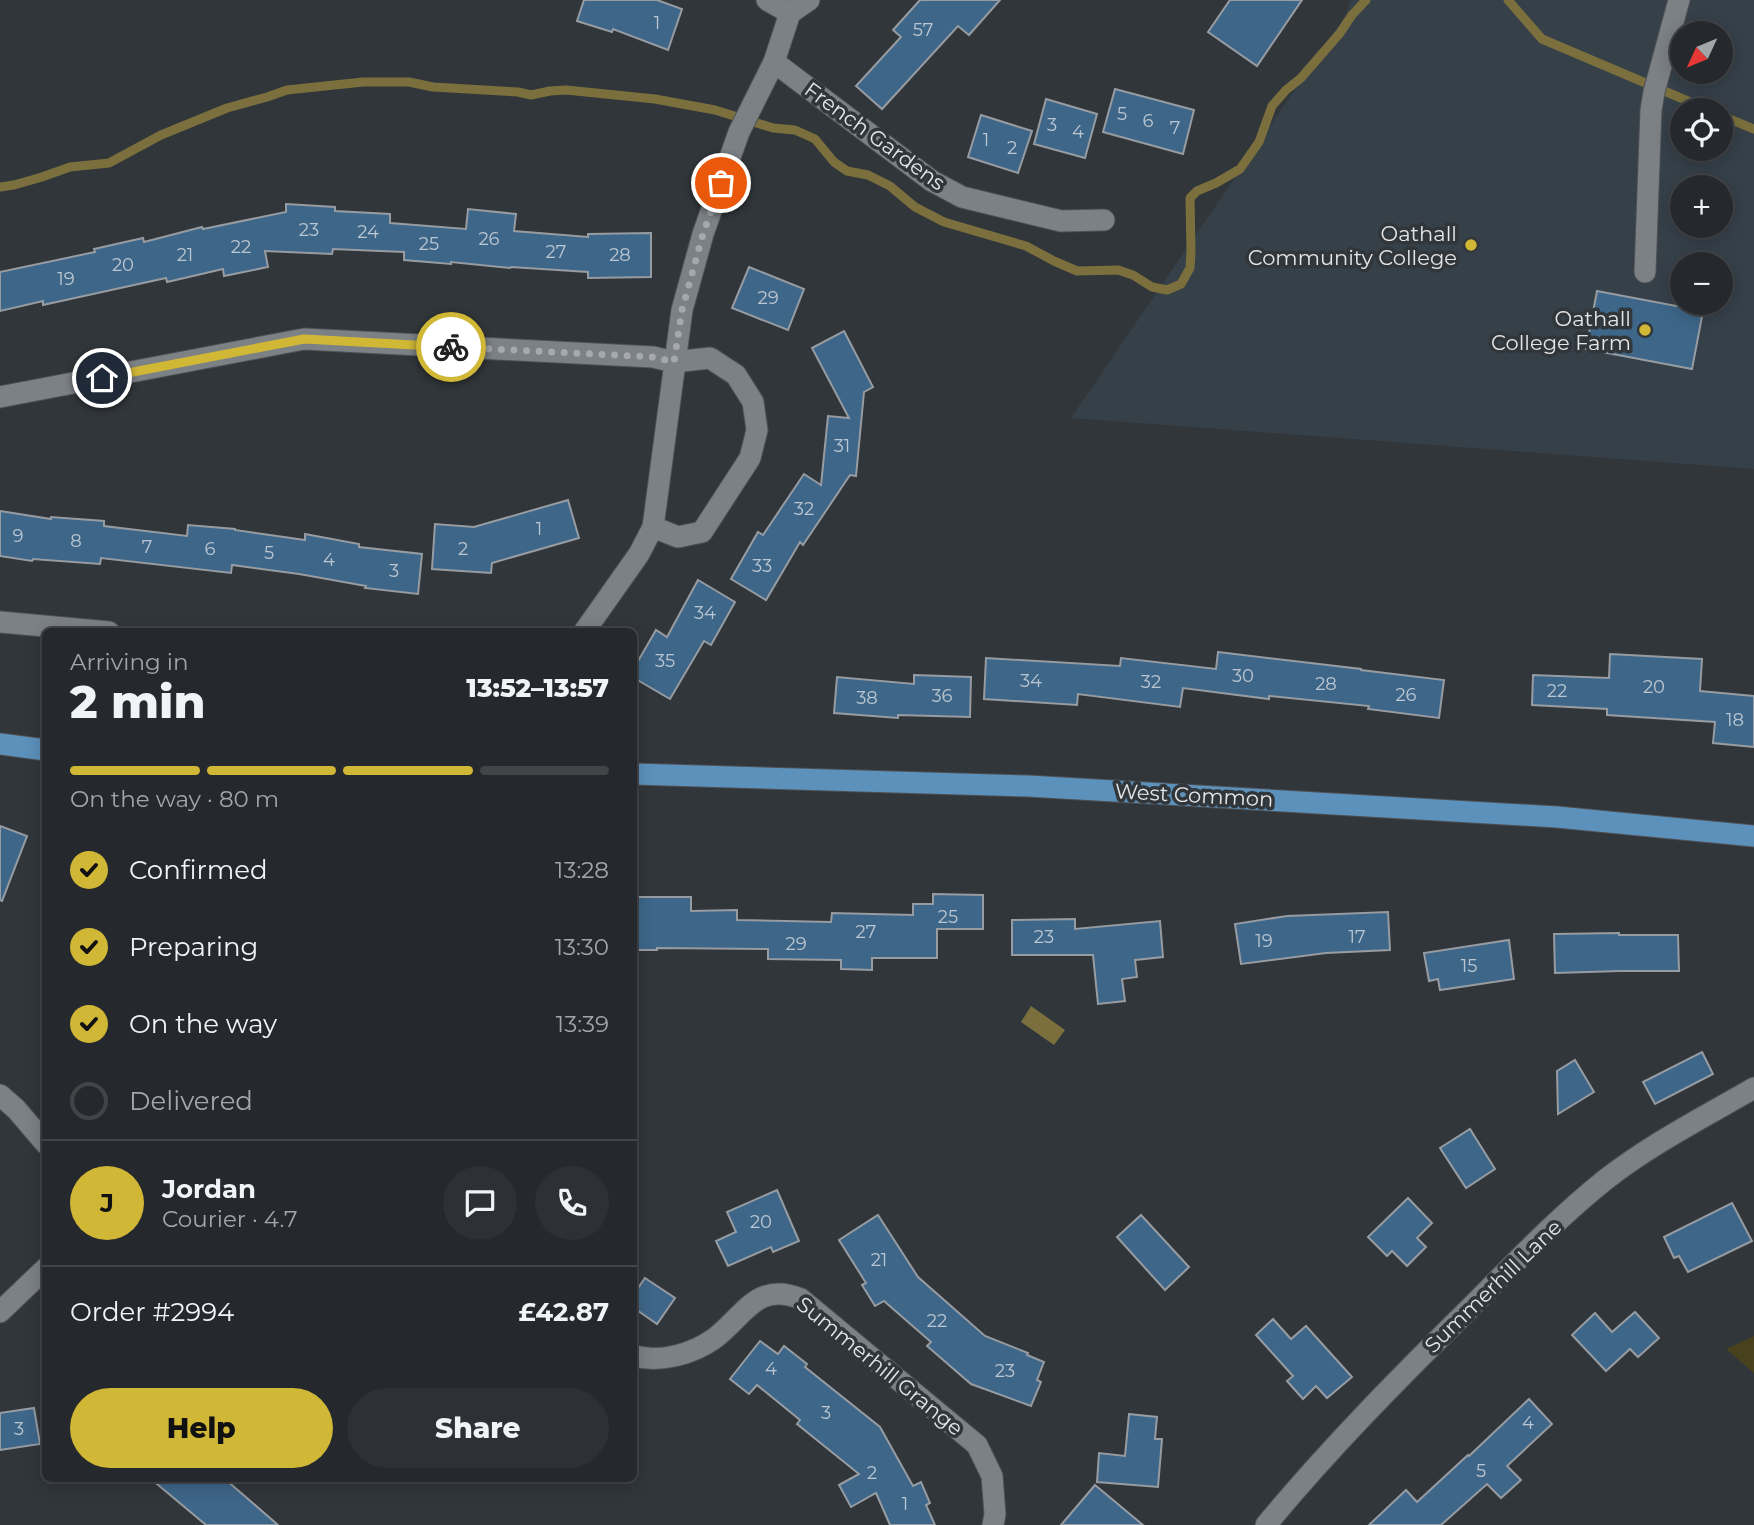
<!DOCTYPE html>
<meta charset="utf-8">
<style>
:root{--surface:#25282c;--page:#2d3034;--text:#f1f3f6;--muted:#a3a6a9;--line:#424448;--accent:#d0b736}
body{margin:0;font-family:Montserrat,sans-serif;background:var(--page);color:var(--text);height:100vh;display:flex;flex-direction:column;font-size:26px;white-space:nowrap}
*{box-sizing:border-box;margin:0}
p{font-size:23px;color:var(--muted)}
.icon{flex:none;width:38px;height:38px;fill:none;stroke:currentColor;stroke-width:2;stroke-linecap:round;stroke-linejoin:round}
.map{position:relative;flex:1;overflow:hidden}
.drawer{position:absolute;left:42px;top:628px;width:595px;height:854px;display:flex;flex-direction:column;background:var(--surface);border-radius:10px;box-shadow:0 4px 18px #0003,0 0 0 2px var(--line)}
.drawer>*{flex:none}
.needle{width:46px;rotate:226deg}
.buttons{position:absolute;left:1670px;top:21px;display:grid;gap:14px}
.buttons a{display:grid;place-items:center;width:63px;height:63px;border-radius:50%;background:var(--surface);box-shadow:0 4px 18px #0003,0 0 0 2px var(--line);font-size:35px}
.pin{position:absolute;display:grid;place-items:center;width:60px;height:60px;color:#fff;margin:-30px;border:4px solid #fff;border-radius:50%;box-shadow:0 2px 7px #0007}
.courier{position:absolute;display:grid;place-items:center;width:70px;height:70px;margin:-35px;border:5px solid #d0b736;border-radius:50%;background:#fff;color:#222;box-shadow:0 2px 9px #0007}
.overview em{font-style:normal;font-weight:800}
.overview div{display:flex;flex-direction:column-reverse}
.overview{display:flex;align-items:center;justify-content:space-between;height:119px;padding:0 28px}
h1{font-size:46px;font-weight:800;line-height:52px}
.bar{display:grid;grid-template-columns:repeat(4,1fr);gap:10px 7px;align-content:center;height:84px;padding:0 28px}
.bar i{height:9px;border-radius:5px;background:var(--line)}
.bar .on{background:var(--accent)}
.bar p{grid-column:span 4}
.line{display:flex;align-items:center;gap:18px;padding:0 28px;border-top:2px solid var(--line)}
.line div{flex:1}
.round{display:grid;place-items:center;flex:none;width:74px;height:74px;border-radius:37px;background:var(--page)}
ol{padding:0 28px;list-style:none}
li{display:flex;align-items:center;gap:21px;height:77px}
li p{margin-inline-start:auto}
li .icon{padding:7px;border-radius:50%;background:var(--accent);color:#111;stroke-width:4}
li:last-child{color:var(--muted)}
li i{width:38px;height:38px;border:4px solid var(--line);border-radius:50%}
.cta{display:flex;gap:14px;margin-top:auto;padding:14px 28px}
.cta a{flex:1;height:80px;border-radius:42px;background:var(--accent);color:#111;font-size:28px;font-weight:800;line-height:80px;text-align:center}
.cta a+a{background:var(--page);color:var(--text)}
.map>svg:first-child{display:block}
.built{fill:#364049;fill-rule:evenodd}
.green{fill:#48411e}
.water{fill:#7b703d}
.lines{fill:none;stroke-linecap:round;stroke-linejoin:round}
.stream{stroke:#7b703d;stroke-width:9}
.building{fill:#3e6689;stroke:#969ca1;stroke-width:2}
.minor-casing{stroke:#4e5155;stroke-width:23}
.major-casing{stroke:#4e5155;stroke-width:23}
.minor{stroke:#7c8186;stroke-width:21}
.major{stroke:#5c91bb;stroke-width:21}
.done{stroke:#a5a8ac;stroke-width:7;stroke-dasharray:0 12.6}
.route{stroke:#d0b736;stroke-width:9}
.poi-dot{fill:#d0b736;stroke:#31363a;stroke-width:2.5}
.labels{text-anchor:middle;dominant-baseline:central;stroke-width:7;stroke-linejoin:round;paint-order:stroke}
.number-label{font-size:18px;fill:#bac6d1}
.street-label{font-size:21px;fill:#e3e6e9;stroke:#31363a}
.poi-label{font-size:21px;fill:#e3e6e9;stroke:#31363a;text-anchor:end}
</style>
<div class="map">
<svg width="1754" height="1525" viewBox="0 0 1754 1525">
<rect width="100%" height="100%" fill="#31363a"/>
<path class="built" d="M1351,0H1754V469L1071,418L1345,16ZM1682,33H1720V72H1682ZM1682,110H1720V149H1682ZM1682,187H1720V226H1682ZM1682,264H1720V303H1682Z"/>
<polygon class="green" points="1754,1336 1754,1373 1726,1349"/>
<polygon class="water" points="1031,1006 1065,1030 1054,1045 1021,1022"/>
<g class="lines">
<g class="stream">
<polyline points="1508,0 1542,39 1709,110"/>
<polyline points="1720,115 1754,129"/>
<polyline points="0,187 14,185 42,177 70,167 109,163 161,135 227,108 267,97 287,90 363,82 409,82 433,87 518,92 531,95 550,91 566,90 655,99 715,110 773,128 795,130 815,139 834,162 847,171 868,175 890,186 915,207 944,222 1026,246 1054,261 1077,271 1118,270 1133,275 1152,287 1167,290 1181,284 1190,268 1191,252 1190,198 1197,191 1216,183 1240,169 1259,142 1272,106 1286,90 1301,78 1340,33 1352,15 1366,0"/>
</g>
</g>
<g class="building">
<polygon points="584,0 657,0 682,9 668,50 613,29 612,32 577,21"/>
<polygon points="920,0 1000,0 969,35 958,26 882,109 856,86 901,37 893,30"/>
<polygon points="1230,0 1302,0 1257,66 1208,32"/>
<polygon points="1115,89 1194,110 1183,154 1103,132"/>
<polygon points="1046,99 1097,114 1085,158 1034,144"/>
<polygon points="981,115 1032,131 1018,173 968,157"/>
<polygon points="286,204 335,207 335,211 390,214 390,223 466,229 468,209 516,214 514,231 588,237 588,234 651,233 651,277 588,278 588,272 511,267 510,268 451,262 451,264 404,260 404,252 333,249 332,254 265,251 268,267 224,276 223,269 167,282 166,278 43,305 43,301 0,311 0,272 95,252 94,249 143,238 144,242 202,227 203,229 286,212"/>
<polygon points="749,267 804,289 788,330 732,308"/>
<polygon points="1597,291 1703,311 1692,369 1586,349"/>
<polygon points="844,331 873,387 864,392 856,476 850,475 803,545 800,542 766,600 731,579 758,532 763,535 804,474 821,485 828,416 849,418 812,348"/>
<polygon points="568,500 579,538 492,563 491,573 432,569 435,524 474,527"/>
<polygon points="0,511 51,519 51,517 104,521 104,526 187,536 188,525 235,529 235,530 305,540 305,534 359,544 359,547 422,554 418,594 365,588 366,586 299,574 232,565 231,573 101,558 100,564 33,559 32,561 0,556"/>
<polygon points="698,580 735,602 711,645 704,641 670,699 634,678 634,668 656,630 667,637"/>
<polygon points="1218,652 1361,669 1361,670 1444,680 1439,718 1368,709 1369,706 1269,696 1269,699 1183,688 1180,707 1078,694 1077,705 984,699 986,658 1120,666 1121,658 1216,669"/>
<polygon points="1610,654 1702,659 1700,691 1754,696 1754,747 1713,743 1715,722 1607,715 1607,709 1532,705 1533,675 1609,678"/>
<polygon points="914,675 971,677 970,717 898,715 898,718 834,713 837,677 914,684"/>
<polygon points="0,826 27,836 2,901 0,900"/>
<polygon points="933,894 983,895 983,929 937,929 937,958 872,958 872,970 841,969 841,960 768,959 768,949 657,948 657,950 634,950 634,897 691,897 691,911 737,910 737,920 831,922 832,913 913,915 913,904 933,904"/>
<polygon points="1388,912 1390,950 1326,953 1241,964 1235,924 1287,916"/>
<polygon points="1075,919 1075,929 1160,921 1163,957 1135,960 1137,977 1122,979 1125,1001 1098,1004 1093,955 1012,955 1012,920"/>
<polygon points="1619,933 1619,935 1678,935 1679,971 1620,971 1555,973 1554,934"/>
<polygon points="1509,940 1514,979 1440,990 1438,979 1429,981 1424,953"/>
<polygon points="1702,1052 1713,1074 1655,1104 1643,1082"/>
<polygon points="1575,1060 1594,1092 1558,1114 1557,1071"/>
<polygon points="1470,1129 1495,1169 1466,1188 1440,1148"/>
<polygon points="777,1190 799,1241 773,1252 771,1247 728,1266 716,1241 736,1232 727,1212"/>
<polygon points="1408,1198 1432,1223 1417,1238 1426,1247 1407,1266 1392,1251 1387,1256 1368,1237"/>
<polygon points="1732,1203 1752,1241 1688,1272 1679,1256 1674,1258 1664,1237"/>
<polygon points="878,1215 918,1277 985,1336 1028,1353 1027,1355 1044,1362 1037,1380 1041,1382 1031,1406 971,1384 927,1346 931,1342 884,1301 875,1306 862,1285 866,1283 839,1240"/>
<polygon points="1141,1215 1189,1267 1165,1290 1117,1237"/>
<polygon points="645,1278 675,1298 657,1324 634,1308 634,1294"/>
<polygon points="1635,1312 1659,1338 1638,1357 1630,1349 1606,1371 1572,1335 1595,1313 1612,1332"/>
<polygon points="1273,1319 1291,1339 1306,1326 1352,1377 1327,1398 1316,1386 1303,1399 1287,1381 1293,1376 1256,1335"/>
<polygon points="760,1341 778,1354 784,1346 807,1364 805,1367 880,1427 913,1486 921,1482 930,1503 926,1505 935,1525 890,1525 876,1493 851,1507 839,1485 859,1474 797,1424 800,1420 757,1385 749,1394 730,1379"/>
<polygon points="1529,1399 1552,1424 1507,1466 1521,1480 1501,1498 1487,1484 1441,1525 1369,1525 1406,1490 1417,1502 1468,1455 1469,1456"/>
<polygon points="34,1408 40,1444 0,1450 0,1413"/>
<polygon points="1129,1414 1157,1417 1155,1439 1162,1439 1158,1487 1097,1482 1099,1453 1125,1456"/>
<polygon points="151,1479 225,1479 278,1525 206,1525"/>
<polygon points="1095,1485 1143,1525 1061,1525"/>
</g>
<g class="lines">
<g class="minor-casing">
<g id="minor">
<polyline points="767,0 790,13"/>
<polyline points="774,62 932,181 962,197 1061,221 1104,220"/>
<polyline points="1645,272 1651,110 1654,92 1679,0"/>
<polyline points="0,397 304,339 653,357 674,362 710,358 736,375 753,402 757,430 750,458 702,532 678,537 653,527"/>
<polyline points="0,622 109,632"/>
<polyline points="584,632 639,554 653,527 682,310 703,234 739,132 774,62 790,13 809,0"/>
<polyline points="0,1095 16,1109 46,1144"/>
<polyline points="0,1312 46,1268"/>
<path d="M634,1356C661,1363 693,1354 715,1338C745,1315 757,1281 801,1299L977,1445L992,1476L995,1514L993,1525"/>
<path d="M1266,1525C1328,1450 1397,1380 1466,1312C1511,1267 1555,1220 1605,1180C1651,1144 1704,1117 1754,1088"/>
</g>
</g>
<g class="major-casing">
<g id="major">
<polyline points="0,744 46,750"/>
<polyline points="634,774 1028,786 1557,817 1754,836"/>
</g>
</g>
<use href="#minor" class="minor"/>
<use href="#major" class="major"/>
</g>
<g class="lines">
<polyline class="done" points="451,347 653,357 674,362 682,310 703,234 721,183"/>
<polyline class="route" points="102,378 304,339 451,347"/>
</g>
<g class="poi-dot">
<circle cx="1471" cy="245" r="7"/>
<circle cx="1645" cy="330" r="7"/>
</g>
<g class="labels">
<g class="number-label">
<text x="657" y="23">1</text>
<text x="923" y="30">57</text>
<text x="1122" y="114">5</text>
<text x="1148" y="121">6</text>
<text x="1052" y="125">3</text>
<text x="1175" y="128">7</text>
<text x="1078" y="132">4</text>
<text x="986" y="140">1</text>
<text x="1012" y="148">2</text>
<text x="309" y="230">23</text>
<text x="368" y="232">24</text>
<text x="489" y="239">26</text>
<text x="429" y="244">25</text>
<text x="241" y="247">22</text>
<text x="556" y="252">27</text>
<text x="185" y="255">21</text>
<text x="620" y="255">28</text>
<text x="123" y="265">20</text>
<text x="66" y="279">19</text>
<text x="768" y="298">29</text>
<text x="842" y="446">31</text>
<text x="804" y="509">32</text>
<text x="539" y="529">1</text>
<text x="18" y="536">9</text>
<text x="76" y="541">8</text>
<text x="147" y="547">7</text>
<text x="210" y="549">6</text>
<text x="463" y="549">2</text>
<text x="269" y="553">5</text>
<text x="329" y="560">4</text>
<text x="762" y="566">33</text>
<text x="394" y="571">3</text>
<text x="705" y="613">34</text>
<text x="665" y="661">35</text>
<text x="1243" y="676">30</text>
<text x="1031" y="681">34</text>
<text x="1151" y="682">32</text>
<text x="1326" y="684">28</text>
<text x="1654" y="687">20</text>
<text x="1557" y="691">22</text>
<text x="1406" y="695">26</text>
<text x="942" y="696">36</text>
<text x="867" y="698">38</text>
<text x="1735" y="720">18</text>
<text x="948" y="917">25</text>
<text x="866" y="932">27</text>
<text x="1044" y="937">23</text>
<text x="1357" y="937">17</text>
<text x="1264" y="941">19</text>
<text x="796" y="944">29</text>
<text x="1469" y="966">15</text>
<text x="761" y="1222">20</text>
<text x="879" y="1260">21</text>
<text x="937" y="1321">22</text>
<text x="771" y="1369">4</text>
<text x="1005" y="1371">23</text>
<text x="826" y="1413">3</text>
<text x="1528" y="1423">4</text>
<text x="19" y="1429">3</text>
<text x="1481" y="1471">5</text>
<text x="872" y="1473">2</text>
<text x="905" y="1504">1</text>
</g>
<g class="street-label">
<text transform="translate(875 136) rotate(36)">French Gardens</text>
<text transform="translate(1194 795) rotate(3)">West Common</text>
<text transform="translate(1493 1286) rotate(-44)">Summerhill Lane</text>
<text transform="translate(880 1366) rotate(39)">Summerhill Grange</text>
</g>
<g class="poi-label">
<text x="1457" y="233">Oathall<tspan x="1457" dy="24">Community College</tspan></text>
<text x="1631" y="318">Oathall<tspan x="1631" dy="24">College Farm</tspan></text>
</g>
</g>
</svg>
<div class="buttons">
<a><svg class="needle" viewBox="-14 -14 28 28"><path d="M0-13l5 13h-10z" fill="#e53935"/><path d="M0 13l5-13h-10z" fill="#a3a6a9"/></svg></a>
<a><svg class="icon" aria-label="locate" viewBox="0 0 24 24"><circle cx="12" cy="12" r="6"/><path d="M12 2v4M12 18v4M2 12h4M18 12h4"/></svg></a>
<a>+</a>
<a>−</a>
</div>
<div class="pin" style="left:721px;top:183px;background:#ea580c"><svg class="icon" aria-label="bag" viewBox="0 0 24 24"><path d="M5 8h14l-1 12H6zM9 8a3 3 0 0 1 6 0"/></svg></div>
<div class="pin" style="left:102px;top:378px;background:#1f2937"><svg class="icon" aria-label="home" viewBox="0 0 24 24"><path d="M3 11l9-7 9 7M6 9v11h12V9"/></svg></div>
<div class="courier" style="left:451px;top:347px"><svg class="icon" aria-label="bike" viewBox="0 0 24 24"><circle cx="6" cy="16" r="4"/><circle cx="18" cy="16" r="4"/><path d="M6 16l4-8h5l3 8M10 8l3 8H6M13 5h3"/></svg></div>
<section class="drawer">
<div class="overview"><div><h1>2 min</h1><p>Arriving in</p></div><em>13:52–13:57</em></div>
<div class="bar"><i class="on"></i><i class="on"></i><i class="on"></i><i></i><p>On the way · 80 m</p></div>
<ol>
<li><svg class="icon" aria-label="check" viewBox="0 0 24 24"><path d="M5 12l5 5 9-10"/></svg>Confirmed<p>13:28</p></li>
<li><svg class="icon" aria-label="check" viewBox="0 0 24 24"><path d="M5 12l5 5 9-10"/></svg>Preparing<p>13:30</p></li>
<li><svg class="icon" aria-label="check" viewBox="0 0 24 24"><path d="M5 12l5 5 9-10"/></svg>On the way<p>13:39</p></li>
<li><i></i>Delivered</li>
</ol>
<div class="line" style="height:126px"><b class="round" style="background:var(--accent);color:#111">J</b><div><b>Jordan</b><p>Courier · 4.7</p></div><a class="round"><svg class="icon" aria-label="chat" viewBox="0 0 24 24"><path d="M4 5h16v11H9l-5 4z"/></svg></a><a class="round"><svg class="icon" aria-label="phone" viewBox="0 0 24 24"><path d="M5 4h4l2 5-3 2q2 4 5 5l2-3 5 2v4C11 20 4 13 5 4z"/></svg></a></div>
<div class="line" style="height:91px"><div>Order #2994</div><b>£42.87</b></div>
<div class="cta"><a>Help</a><a>Share</a></div>
</section>
</div>
